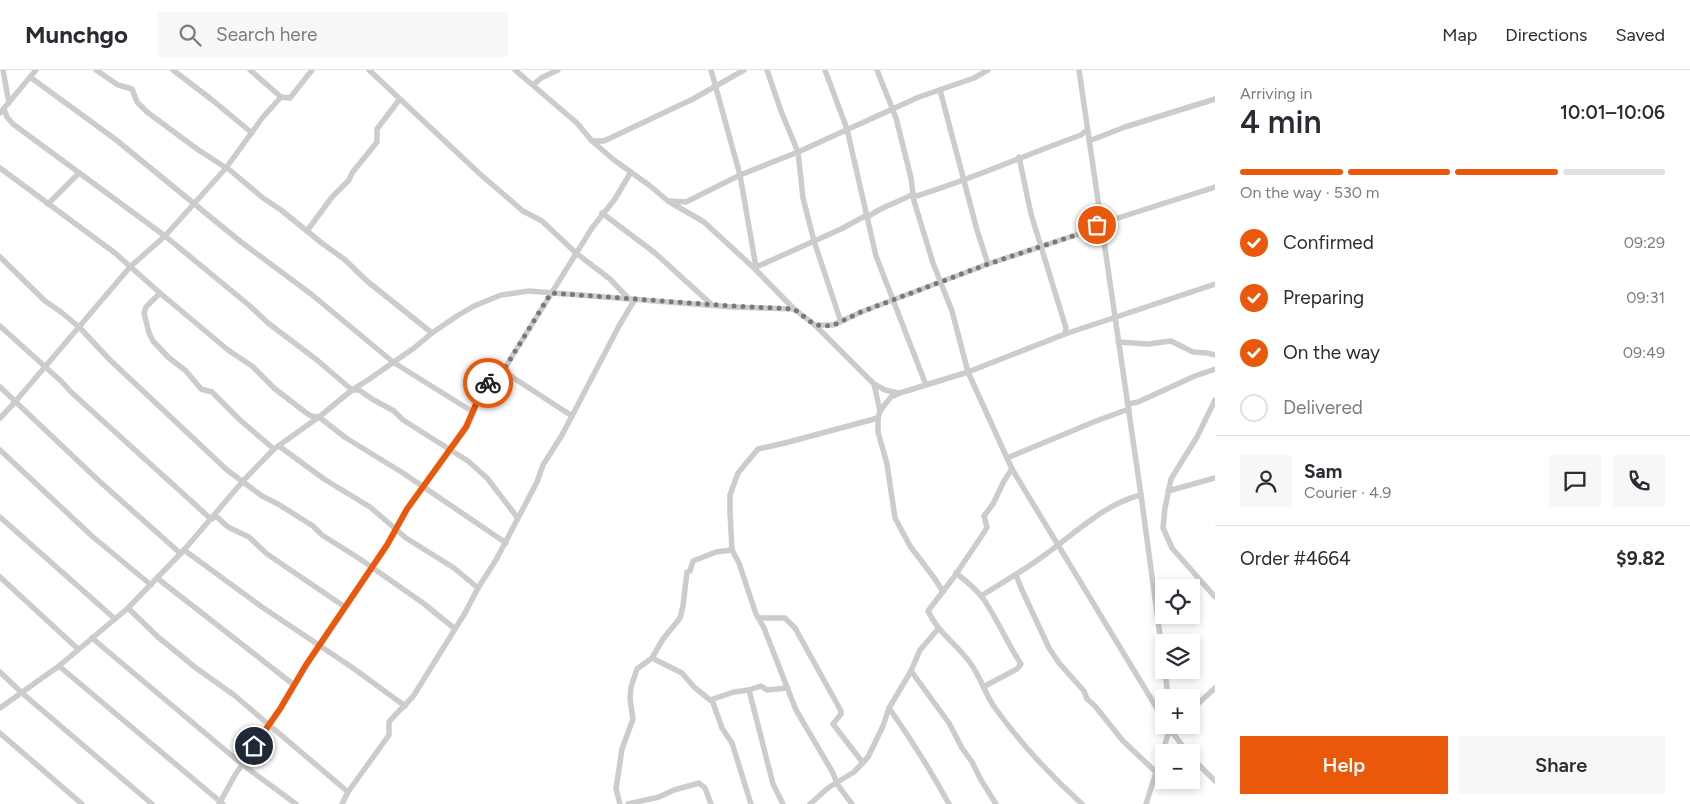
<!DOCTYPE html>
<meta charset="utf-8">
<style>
:root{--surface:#fff;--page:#f7f7f7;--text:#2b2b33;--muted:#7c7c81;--line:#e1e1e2;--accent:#ea580c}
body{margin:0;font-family:Figtree,sans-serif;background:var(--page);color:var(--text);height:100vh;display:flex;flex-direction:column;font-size:19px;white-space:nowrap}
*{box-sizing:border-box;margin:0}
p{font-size:16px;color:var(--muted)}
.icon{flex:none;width:28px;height:28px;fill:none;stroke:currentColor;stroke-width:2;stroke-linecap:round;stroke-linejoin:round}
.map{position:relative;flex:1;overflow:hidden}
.details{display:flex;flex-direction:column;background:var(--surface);width:475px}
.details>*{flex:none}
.fabs{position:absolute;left:1155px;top:509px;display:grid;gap:10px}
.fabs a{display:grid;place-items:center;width:45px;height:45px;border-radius:0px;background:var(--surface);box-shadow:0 2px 8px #0003;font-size:25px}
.pin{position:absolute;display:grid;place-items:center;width:42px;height:42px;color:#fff;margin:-21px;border:2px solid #fff;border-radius:50%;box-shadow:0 1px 5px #0007}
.courier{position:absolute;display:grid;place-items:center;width:50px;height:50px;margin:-25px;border:4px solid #ea580c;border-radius:50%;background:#fff;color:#222;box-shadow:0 1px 6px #0007}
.overview em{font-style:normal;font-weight:600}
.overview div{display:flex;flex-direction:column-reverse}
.overview{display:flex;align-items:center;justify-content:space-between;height:85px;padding:0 25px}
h1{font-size:32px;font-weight:600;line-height:38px}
.bar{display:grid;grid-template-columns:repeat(4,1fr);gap:8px 5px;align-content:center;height:60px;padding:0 25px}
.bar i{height:6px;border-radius:4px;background:var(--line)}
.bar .selected{background:var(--accent)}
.bar p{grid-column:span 4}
.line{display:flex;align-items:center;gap:12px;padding:0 25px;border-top:1px solid var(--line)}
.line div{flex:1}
.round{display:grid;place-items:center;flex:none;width:52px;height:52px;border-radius:0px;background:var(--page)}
ol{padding:0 25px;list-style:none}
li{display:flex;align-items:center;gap:15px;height:55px}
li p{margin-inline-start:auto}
li .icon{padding:5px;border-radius:50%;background:var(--accent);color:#fff;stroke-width:4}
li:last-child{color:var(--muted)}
li i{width:28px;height:28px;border:2px solid var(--line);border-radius:50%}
.button{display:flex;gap:10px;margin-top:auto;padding:10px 25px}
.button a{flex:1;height:58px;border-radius:0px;background:var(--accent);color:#fff;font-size:20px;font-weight:600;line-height:58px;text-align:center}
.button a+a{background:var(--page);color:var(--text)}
header{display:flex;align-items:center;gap:30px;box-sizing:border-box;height:70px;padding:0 25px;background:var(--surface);border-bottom:1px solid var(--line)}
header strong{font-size:24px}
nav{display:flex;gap:28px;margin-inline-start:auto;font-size:18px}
.search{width:350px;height:45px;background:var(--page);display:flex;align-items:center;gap:12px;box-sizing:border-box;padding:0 18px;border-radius:0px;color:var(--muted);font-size:19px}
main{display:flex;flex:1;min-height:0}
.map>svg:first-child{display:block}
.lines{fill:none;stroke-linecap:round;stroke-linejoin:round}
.minor{stroke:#ccc;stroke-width:5.5}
.done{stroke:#787878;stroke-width:5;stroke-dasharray:0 9}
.route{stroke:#ea580c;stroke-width:6}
</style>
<header>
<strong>Munchgo</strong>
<div class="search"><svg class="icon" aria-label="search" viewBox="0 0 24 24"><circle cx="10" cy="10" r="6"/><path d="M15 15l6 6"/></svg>Search here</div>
<nav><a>Map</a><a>Directions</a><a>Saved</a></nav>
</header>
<main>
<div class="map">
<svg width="1215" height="734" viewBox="0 0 1215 734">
<rect width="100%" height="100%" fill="#fff"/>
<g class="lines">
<g class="minor">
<polyline points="3,0 9,33"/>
<polyline points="96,0 118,15 132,19 137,32 147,42 197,79 231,101 263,128 281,140 323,174 344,189 367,211 432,263"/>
<polyline points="173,0 211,29 252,63"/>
<polyline points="250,0 281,27"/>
<polyline points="369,0 480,104 523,141 542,151 576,183 610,209 629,229"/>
<polyline points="515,0 577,53 592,71 614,90 649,115 668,131 704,152 754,198 794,239 815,255 874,314 885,320 898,323"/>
<polyline points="711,0 740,105 756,197"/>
<polyline points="767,0 781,41 798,82 803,128 814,171 841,252"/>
<polyline points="825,0 847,59 876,186 926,315"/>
<polyline points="877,0 896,48 911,108 914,131 933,193 952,241 968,302 1012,399 1164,650"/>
<polyline points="1079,0 1141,425 1164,595"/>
<polyline points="30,7 115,69 241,172 311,224 393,292 473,342"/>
<polyline points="533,15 541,8 558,0"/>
<polyline points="940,20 977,160 988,194"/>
<polyline points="4,39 7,47 13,54 165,166 250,236 268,253 317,290 352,320 359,320 372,329 394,341 403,350 468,391 487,408 517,447"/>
<polyline points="0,43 36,0"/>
<polyline points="592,71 604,71 693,29 744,0"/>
<polyline points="1089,71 1125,57 1215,29"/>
<polyline points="1019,87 1031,144 1066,258 1065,264"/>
<polyline points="0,98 115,183 160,223 228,280 252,296 274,318 305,342 311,346 319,347 346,368 403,403 506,473"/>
<path d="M913,127C970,110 1025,85 1081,65L1087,60"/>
<polyline points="670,131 686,132 740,105 798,82 919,27 974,8 988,0"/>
<polyline points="48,134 79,103"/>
<polyline points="602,143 655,183 711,234"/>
<path d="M868,147C881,136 898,133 913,124"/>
<polyline points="307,161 332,127 349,110 352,103 377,72 377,59 399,30"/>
<polyline points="0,187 45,231 61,242 79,257 109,289 227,400 262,426 278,434 313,456 322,465 360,489 423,533 454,558"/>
<polyline points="754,198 841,159 867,145"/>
<polyline points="160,223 146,237 144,243 149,263 153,271 168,287 186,301 201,319 212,322 241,351 274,379"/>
<polyline points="815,255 833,255 861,242 988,194 1085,162 1099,154 1215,117"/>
<polyline points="0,256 61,311 71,322 211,449 217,447 228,457 249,467 267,484 345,537"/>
<polyline points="1118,272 1148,274 1171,271 1193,282 1207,283 1215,285"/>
<polyline points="503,301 572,346"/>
<polyline points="874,314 880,341"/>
<polyline points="0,317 98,410 180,483"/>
<polyline points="1215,330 1197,367 1171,409 1165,438 1163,458 1172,478 1215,527"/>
<polyline points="1128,334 1138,332 1195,306 1215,299"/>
<polyline points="0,348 15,332 130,197 165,166 226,98 263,47 281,27 290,28 312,0"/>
<polyline points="279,376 324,409 370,437 406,468 454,498 478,518"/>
<polyline points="0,380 93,467 151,515"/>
<polyline points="1007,388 1096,351 1129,339"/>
<path d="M1012,399L1004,411L993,434L984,446L987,457L985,461L954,507L928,541C938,563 958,575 971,594C981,608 985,624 995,638C1019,671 1051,706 1082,734"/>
<polyline points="1168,421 1215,408"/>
<polyline points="0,447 115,549"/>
<polyline points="184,480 262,537 353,598 405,636"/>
<path d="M956,503C965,510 975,518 982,527C997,548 1007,573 1021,594L1017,599L985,616"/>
<polyline points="1016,505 1022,520 1049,578 1059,593 1084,621 1087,629 1095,636 1123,671 1156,702"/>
<polyline points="0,507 78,579"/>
<polyline points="157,508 294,615"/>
<polyline points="943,522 935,509 910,476 895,448 887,394 878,362 878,348 880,341 886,333 891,327 900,323 968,302 1065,264 1215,214"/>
<path d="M981,526C1003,512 1025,500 1046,484C1075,463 1106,433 1141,425"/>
<polyline points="128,538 158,567 196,598 234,625 348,722"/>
<polyline points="759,548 785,548 795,558 841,641 841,644 833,654 863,693"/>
<polyline points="92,568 243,695 296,734"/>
<polyline points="652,588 682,603 694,617 710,630 734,622 749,620 761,616 767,620 787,618"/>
<polyline points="59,596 223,734"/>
<polyline points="1165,600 1168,628"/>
<polyline points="911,601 949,653 962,678 972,692 981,710 996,734"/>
<polyline points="0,602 22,623 152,734"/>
<polyline points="749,620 773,714 783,734"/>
<polyline points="712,630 722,658 732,673 751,734"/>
<polyline points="0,638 59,596 128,538 184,480 243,411 274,379 319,347 352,320 368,310 414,278 432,263 457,246 474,236 501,225 529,221 732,237 794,239"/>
<path d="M889,638C911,669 931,701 949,734"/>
<polyline points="1191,640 1215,618"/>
<polyline points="1167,655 1187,682"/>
<polyline points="0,663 82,734"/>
<polyline points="1191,687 1215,711"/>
<polyline points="219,734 235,705 280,639 306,595 387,475 407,439 467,357 480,325 497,300 503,301 592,158 615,129 631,102"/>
<path d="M342,734L348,722L389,665V652C397,642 406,635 414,625L465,543L478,518L496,490L537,412L543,395L562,365L619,256L635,229"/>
<polyline points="620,734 616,719 622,679 633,649 630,629 631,617 637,599 652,588 663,569 680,548 683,536 687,502 690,501 693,491 716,482 732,480"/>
<polyline points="628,734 659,727 674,720 699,713 705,718 711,734"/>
<polyline points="810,734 828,718 854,702 868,687 883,656 889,638 911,601 920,580 938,559"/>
<polyline points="852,734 837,714 833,703 796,640 764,558 756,544 739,493 732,480 730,442 730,425 738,403 758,379 785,373 878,348"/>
<polyline points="1146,734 1171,655"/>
</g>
</g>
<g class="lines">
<polyline class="done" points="488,313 497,300 503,301 551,223 732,236 794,239 815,255 832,256 861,242 988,194 1085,162 1097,155"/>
<polyline class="route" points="254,676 280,639 306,595 387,475 407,439 466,357 480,325 488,313"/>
</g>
</svg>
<div class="fabs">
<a><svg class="icon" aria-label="locate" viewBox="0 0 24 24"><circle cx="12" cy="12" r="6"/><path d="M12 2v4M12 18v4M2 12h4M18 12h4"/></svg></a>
<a><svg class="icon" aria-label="layers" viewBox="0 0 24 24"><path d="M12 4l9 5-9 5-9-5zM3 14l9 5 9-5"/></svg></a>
<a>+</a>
<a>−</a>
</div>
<div class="pin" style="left:1097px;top:155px;background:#ea580c"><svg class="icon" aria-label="bag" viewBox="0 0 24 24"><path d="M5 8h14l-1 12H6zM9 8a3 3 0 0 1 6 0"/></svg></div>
<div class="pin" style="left:254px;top:676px;background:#1f2937"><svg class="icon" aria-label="home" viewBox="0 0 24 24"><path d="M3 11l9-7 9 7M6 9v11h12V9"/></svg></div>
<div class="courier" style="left:488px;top:313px"><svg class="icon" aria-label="bike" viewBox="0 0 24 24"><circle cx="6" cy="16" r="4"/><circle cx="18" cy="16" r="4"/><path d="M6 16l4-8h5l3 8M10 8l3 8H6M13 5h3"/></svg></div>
</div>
<section class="details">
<div class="overview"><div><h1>4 min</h1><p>Arriving in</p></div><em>10:01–10:06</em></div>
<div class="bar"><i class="selected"></i><i class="selected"></i><i class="selected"></i><i></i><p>On the way · 530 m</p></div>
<ol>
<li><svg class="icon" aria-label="check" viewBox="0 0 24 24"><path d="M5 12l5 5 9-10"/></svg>Confirmed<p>09:29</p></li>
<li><svg class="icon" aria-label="check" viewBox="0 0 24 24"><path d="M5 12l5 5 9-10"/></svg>Preparing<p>09:31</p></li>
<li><svg class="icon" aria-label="check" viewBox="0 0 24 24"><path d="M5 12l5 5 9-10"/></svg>On the way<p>09:49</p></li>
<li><i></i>Delivered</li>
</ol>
<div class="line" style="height:90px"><a class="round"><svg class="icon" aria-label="person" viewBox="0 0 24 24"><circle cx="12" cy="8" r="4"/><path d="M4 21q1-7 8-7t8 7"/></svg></a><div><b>Sam</b><p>Courier · 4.9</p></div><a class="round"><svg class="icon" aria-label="chat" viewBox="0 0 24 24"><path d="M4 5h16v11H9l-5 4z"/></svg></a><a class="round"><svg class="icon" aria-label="phone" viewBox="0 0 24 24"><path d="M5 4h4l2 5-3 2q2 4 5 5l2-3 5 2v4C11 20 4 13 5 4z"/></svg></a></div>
<div class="line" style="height:65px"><div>Order #4664</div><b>$9.82</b></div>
<div class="button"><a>Help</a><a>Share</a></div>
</section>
</main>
